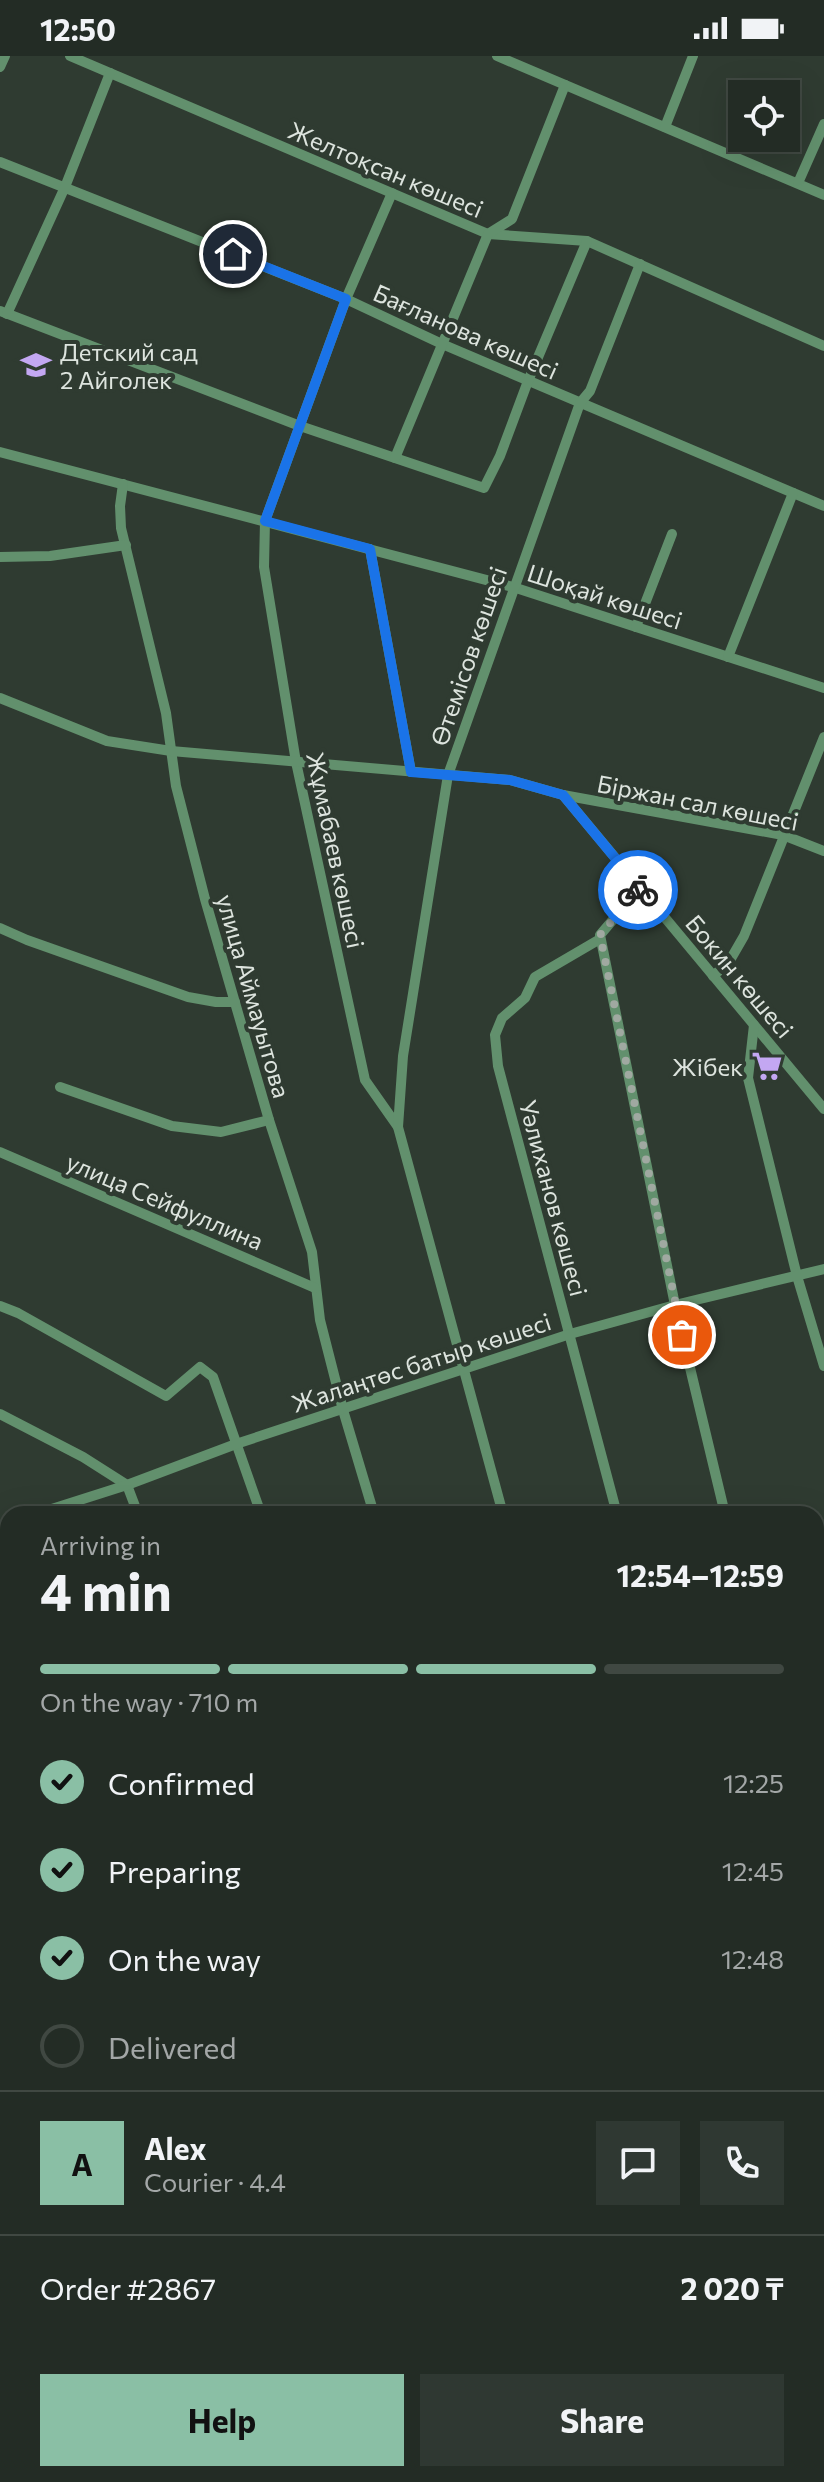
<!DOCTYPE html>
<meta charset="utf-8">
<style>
:root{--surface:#232c25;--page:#2f3832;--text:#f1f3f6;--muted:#a3a7a7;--line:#404842;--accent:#8abfa5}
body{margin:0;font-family:Commissioner,sans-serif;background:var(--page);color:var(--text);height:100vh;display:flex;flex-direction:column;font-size:30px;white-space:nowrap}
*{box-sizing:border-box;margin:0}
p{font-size:26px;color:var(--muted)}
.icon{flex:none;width:44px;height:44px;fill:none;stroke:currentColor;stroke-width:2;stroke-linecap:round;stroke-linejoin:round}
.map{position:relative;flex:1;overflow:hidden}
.side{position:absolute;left:0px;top:1450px;width:824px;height:976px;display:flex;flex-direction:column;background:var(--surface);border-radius:24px 24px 0 0;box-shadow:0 8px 32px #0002,0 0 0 2px var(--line)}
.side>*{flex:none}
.buttons{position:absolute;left:728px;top:24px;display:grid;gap:16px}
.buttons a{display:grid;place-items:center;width:72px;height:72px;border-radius:0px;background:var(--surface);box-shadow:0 8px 32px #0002,0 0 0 2px var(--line);font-size:40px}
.pin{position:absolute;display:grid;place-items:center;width:68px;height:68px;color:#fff;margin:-34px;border:4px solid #fff;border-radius:50%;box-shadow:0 2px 8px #0007}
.courier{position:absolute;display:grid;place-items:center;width:80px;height:80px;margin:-40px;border:6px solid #1a73e8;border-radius:50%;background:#fff;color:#222;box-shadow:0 2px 10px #0007}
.overview em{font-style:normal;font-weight:700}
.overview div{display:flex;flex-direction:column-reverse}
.overview{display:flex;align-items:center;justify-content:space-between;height:136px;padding:0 40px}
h1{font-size:52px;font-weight:700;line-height:60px}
.bar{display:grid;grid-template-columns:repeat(4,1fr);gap:12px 8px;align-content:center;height:96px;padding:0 40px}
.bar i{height:10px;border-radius:6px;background:var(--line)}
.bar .active{background:var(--accent)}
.bar p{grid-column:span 4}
.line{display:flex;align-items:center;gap:20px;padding:0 40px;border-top:2px solid var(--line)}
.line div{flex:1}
.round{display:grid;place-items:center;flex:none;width:84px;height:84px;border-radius:0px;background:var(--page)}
ol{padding:0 40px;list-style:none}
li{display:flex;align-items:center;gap:24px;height:88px}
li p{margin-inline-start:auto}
li .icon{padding:8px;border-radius:50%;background:var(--accent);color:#111;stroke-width:4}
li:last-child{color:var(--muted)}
li i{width:44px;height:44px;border:4px solid var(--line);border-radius:50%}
.button{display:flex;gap:16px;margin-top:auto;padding:16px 40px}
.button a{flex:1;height:92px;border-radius:0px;background:var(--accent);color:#111;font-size:32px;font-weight:700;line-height:92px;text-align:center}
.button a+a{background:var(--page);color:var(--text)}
.status{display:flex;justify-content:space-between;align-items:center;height:56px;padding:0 40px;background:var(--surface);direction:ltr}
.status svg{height:22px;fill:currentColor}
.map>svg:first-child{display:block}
.green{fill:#295335}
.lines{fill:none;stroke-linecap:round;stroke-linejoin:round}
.minor{stroke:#62906d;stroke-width:10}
.done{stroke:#a0a9a1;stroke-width:8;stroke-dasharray:0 14.4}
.route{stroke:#1a73e8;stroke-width:10}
.labels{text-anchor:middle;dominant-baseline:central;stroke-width:8;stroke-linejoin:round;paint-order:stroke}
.street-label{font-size:24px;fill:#dde4de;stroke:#2f3b31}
.poi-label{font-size:24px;fill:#dde4de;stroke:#2f3b31;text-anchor:start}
</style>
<div class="status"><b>12:50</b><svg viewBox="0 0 49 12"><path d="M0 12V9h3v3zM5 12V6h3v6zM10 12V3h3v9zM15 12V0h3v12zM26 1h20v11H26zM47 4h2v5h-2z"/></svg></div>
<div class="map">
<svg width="824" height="2426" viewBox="0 0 824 2426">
<rect width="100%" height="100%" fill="#2f3b31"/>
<polygon class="green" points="8,2202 8,2418 539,2418 533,2426 0,2426 0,2209"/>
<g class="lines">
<g class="minor">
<polyline points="70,0 488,178 587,185 824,290"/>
<polyline points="497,0 824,139"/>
<polyline points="0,11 5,0"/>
<polyline points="665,71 693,0"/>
<polyline points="0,106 346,243 442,288 824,450"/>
<polyline points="798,127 824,68"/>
<polyline points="392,137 346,243 265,465 264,511 296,706 365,1024 398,1071 503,1458"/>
<polyline points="0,255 300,370 484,432 500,400 528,325 587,185"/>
<polyline points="7,258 65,131 110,17"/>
<polyline points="0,396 513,531 824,632"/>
<polyline points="395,402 488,178 512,163 565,29"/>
<polyline points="123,428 120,450 121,472 166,657 176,730 205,843 269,1064 312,1196 320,1264 343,1354 374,1458"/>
<polyline points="370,493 411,716"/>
<polyline points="0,501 50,500 126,489"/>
<polyline points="636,571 672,478"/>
<polyline points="728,601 793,437"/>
<polyline points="0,642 107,685 171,695 510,724 563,739 783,779 824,795"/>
<polyline points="563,739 824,1053"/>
<polyline points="640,832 600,879 675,1249 725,1458"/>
<polyline points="0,872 27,884 188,941 216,946 235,946"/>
<polyline points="600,883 535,921 525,942 502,962 495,979 498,1010 617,1458"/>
<polyline points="713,920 729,906 744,880 824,681"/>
<polyline points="754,969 748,1022 797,1220 824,1310"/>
<polyline points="60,1031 172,1070 221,1076 269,1064"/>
<polyline points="398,1071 403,1000 448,719 580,347 590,335 640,208"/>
<polyline points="0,1096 315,1232"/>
<polyline points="0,1250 18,1257 166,1340 200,1311 213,1321 261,1458"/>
<polyline points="0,1358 83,1401 127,1429 138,1458"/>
<polyline points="36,1458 127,1429 236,1388 570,1278 675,1249 824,1213"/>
<polyline points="0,1476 8,1472"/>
<polyline points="816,1558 824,1556"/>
<polyline points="0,1621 4,1625 0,1650"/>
<polyline points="816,1678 824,1675"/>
<polyline points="816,1775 824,1797"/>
<polyline points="816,1809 824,1806"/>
<polyline points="0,1811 8,1808"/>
<polyline points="816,1928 824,1925"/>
<polyline points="816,2084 824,2081"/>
<polyline points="816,2177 824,2181"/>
<polyline points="0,2197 8,2190"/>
<polyline points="0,2256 8,2260"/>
<polyline points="816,2352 824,2347"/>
<polyline points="635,2418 637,2426"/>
</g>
</g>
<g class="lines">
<polyline class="done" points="638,834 600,879 682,1279"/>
<polyline class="route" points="233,198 346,243 265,465 370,493 411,716 510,724 563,739 640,832 638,834"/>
</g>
<defs>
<g id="school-bare" transform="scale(2.4)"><path d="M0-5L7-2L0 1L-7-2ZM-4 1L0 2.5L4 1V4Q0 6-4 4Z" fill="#c3a7f2" stroke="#2f3b31" stroke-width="2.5" paint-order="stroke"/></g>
<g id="supermarket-bare" transform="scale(2.4)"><path d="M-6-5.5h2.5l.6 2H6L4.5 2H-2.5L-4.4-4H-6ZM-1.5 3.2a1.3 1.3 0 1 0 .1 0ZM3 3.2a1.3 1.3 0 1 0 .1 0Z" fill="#c3a7f2" stroke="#2f3b31" stroke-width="2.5" paint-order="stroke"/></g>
</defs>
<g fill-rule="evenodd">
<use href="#school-bare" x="36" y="309"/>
<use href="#supermarket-bare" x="767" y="1010"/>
</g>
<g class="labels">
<g class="street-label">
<text transform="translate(386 113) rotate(23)">Желтоқсан көшесі</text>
<text transform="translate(466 275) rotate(24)">Бағланова көшесі</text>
<text transform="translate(605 540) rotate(18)">Шоқай көшесі</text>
<text transform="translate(468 600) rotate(-71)">Өтемісов көшесі</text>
<text transform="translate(698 746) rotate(11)">Біржан сал көшесі</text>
<text transform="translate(336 794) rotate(78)">Жұмабаев көшесі</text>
<text transform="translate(740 920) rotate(50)">Бокин көшесі</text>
<text transform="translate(254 940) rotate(74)">улица Аймауытова</text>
<text transform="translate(554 1142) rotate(75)">Уәлиханов көшесі</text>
<text transform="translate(165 1145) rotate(23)">улица Сейфуллина</text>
<text transform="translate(421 1306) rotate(-18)">Жалаңтөс батыр көшесі</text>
</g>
<g class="poi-label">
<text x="60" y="295">Детский сад<tspan x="60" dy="28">2 Айголек</tspan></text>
<text x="743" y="1010" text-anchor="end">Жібек</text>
</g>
</g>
</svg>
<div class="buttons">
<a><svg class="icon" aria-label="locate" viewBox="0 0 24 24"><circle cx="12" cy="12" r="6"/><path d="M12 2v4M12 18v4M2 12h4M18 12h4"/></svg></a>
</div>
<div class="pin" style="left:682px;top:1279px;background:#ea580c"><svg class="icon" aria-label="bag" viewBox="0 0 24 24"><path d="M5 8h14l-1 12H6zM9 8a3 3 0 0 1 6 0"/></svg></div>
<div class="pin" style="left:233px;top:198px;background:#1f2937"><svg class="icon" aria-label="home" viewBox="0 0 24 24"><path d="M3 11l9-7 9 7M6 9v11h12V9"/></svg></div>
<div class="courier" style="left:638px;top:834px"><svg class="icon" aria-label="bike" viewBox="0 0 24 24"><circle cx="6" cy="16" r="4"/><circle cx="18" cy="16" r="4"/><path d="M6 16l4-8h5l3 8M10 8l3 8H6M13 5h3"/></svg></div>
<section class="side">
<div class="overview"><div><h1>4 min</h1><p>Arriving in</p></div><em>12:54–12:59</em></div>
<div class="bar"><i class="active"></i><i class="active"></i><i class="active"></i><i></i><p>On the way · 710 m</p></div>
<ol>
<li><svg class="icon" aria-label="check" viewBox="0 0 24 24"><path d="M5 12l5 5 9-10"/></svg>Confirmed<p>12:25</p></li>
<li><svg class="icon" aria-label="check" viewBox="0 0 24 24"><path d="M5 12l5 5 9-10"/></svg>Preparing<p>12:45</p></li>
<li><svg class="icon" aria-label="check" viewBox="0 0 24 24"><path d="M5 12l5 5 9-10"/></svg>On the way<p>12:48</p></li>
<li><i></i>Delivered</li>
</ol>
<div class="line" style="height:144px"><b class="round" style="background:var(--accent);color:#111">A</b><div><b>Alex</b><p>Courier · 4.4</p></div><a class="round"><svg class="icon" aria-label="chat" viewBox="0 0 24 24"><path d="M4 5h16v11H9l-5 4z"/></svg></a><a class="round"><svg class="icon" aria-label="phone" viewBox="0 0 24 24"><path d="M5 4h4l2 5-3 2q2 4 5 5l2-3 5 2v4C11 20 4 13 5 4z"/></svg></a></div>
<div class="line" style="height:104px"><div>Order #2867</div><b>2 020 ₸</b></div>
<div class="button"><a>Help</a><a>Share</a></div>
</section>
</div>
